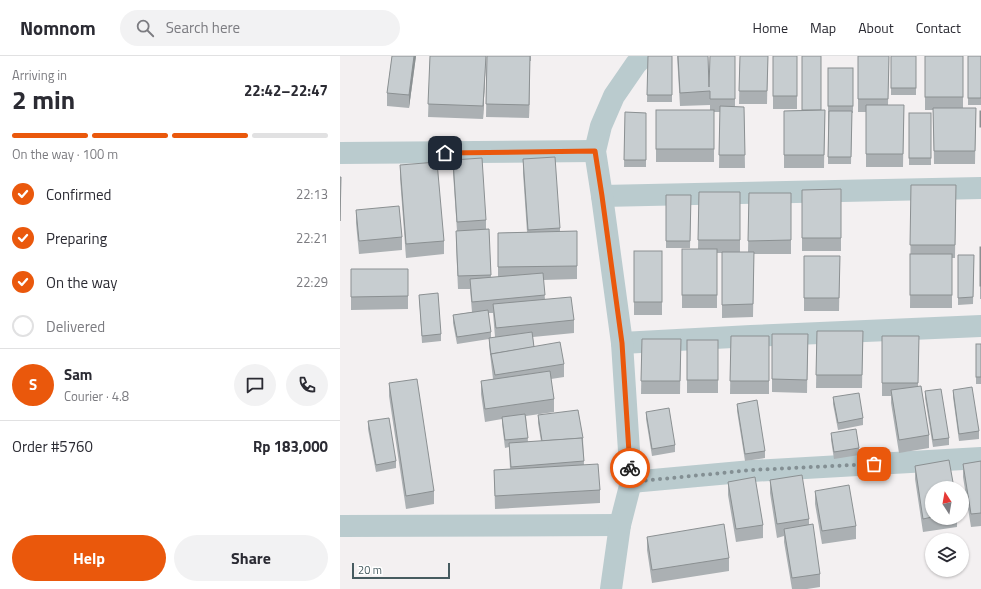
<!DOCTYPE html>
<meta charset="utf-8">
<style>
:root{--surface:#fff;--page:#f2f2f3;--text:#2b2b33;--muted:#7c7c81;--line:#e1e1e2;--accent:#ea580c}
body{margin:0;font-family:"Titillium Web",sans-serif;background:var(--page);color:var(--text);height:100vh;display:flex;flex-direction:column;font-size:15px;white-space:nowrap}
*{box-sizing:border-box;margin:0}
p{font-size:13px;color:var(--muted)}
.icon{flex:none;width:22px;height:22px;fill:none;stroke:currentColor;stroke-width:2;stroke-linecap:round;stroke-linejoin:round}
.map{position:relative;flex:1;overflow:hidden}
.panel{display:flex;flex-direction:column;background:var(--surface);width:340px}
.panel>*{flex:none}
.needle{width:26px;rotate:349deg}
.controls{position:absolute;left:585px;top:425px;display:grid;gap:8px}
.controls a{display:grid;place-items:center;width:44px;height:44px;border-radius:50%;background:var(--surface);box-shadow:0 1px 3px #0004;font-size:20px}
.scale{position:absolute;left:12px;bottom:10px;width:98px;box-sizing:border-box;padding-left:4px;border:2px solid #465b60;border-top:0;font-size:11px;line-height:14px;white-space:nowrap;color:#465b60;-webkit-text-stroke:3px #fff;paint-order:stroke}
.pin{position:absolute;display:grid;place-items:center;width:34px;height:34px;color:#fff;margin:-17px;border-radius:8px;box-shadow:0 2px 6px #0006}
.courier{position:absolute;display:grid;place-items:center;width:40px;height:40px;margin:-20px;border:3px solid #ea580c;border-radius:50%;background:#fff;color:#222;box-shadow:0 1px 5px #0007}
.headline em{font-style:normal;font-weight:700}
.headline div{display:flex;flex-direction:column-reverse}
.headline{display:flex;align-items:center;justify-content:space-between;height:68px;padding:0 12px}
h1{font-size:26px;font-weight:700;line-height:30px}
.bar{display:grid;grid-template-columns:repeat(4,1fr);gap:6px 4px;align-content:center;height:48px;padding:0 12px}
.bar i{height:5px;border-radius:3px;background:var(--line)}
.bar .selected{background:var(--accent)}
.bar p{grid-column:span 4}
.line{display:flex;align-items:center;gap:10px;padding:0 12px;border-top:1px solid var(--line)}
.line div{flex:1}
.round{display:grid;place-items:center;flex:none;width:42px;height:42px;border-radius:21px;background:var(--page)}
ol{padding:0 12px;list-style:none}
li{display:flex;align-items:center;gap:12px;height:44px}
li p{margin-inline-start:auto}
li .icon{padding:4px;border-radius:50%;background:var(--accent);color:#fff;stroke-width:4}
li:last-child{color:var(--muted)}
li i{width:22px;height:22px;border:2px solid var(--line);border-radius:50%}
.action{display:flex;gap:8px;margin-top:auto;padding:8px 12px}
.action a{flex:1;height:46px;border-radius:24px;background:var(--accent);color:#fff;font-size:16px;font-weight:700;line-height:46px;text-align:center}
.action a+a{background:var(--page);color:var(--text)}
header{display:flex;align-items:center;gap:24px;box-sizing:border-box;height:56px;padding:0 20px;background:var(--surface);border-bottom:1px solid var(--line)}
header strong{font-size:19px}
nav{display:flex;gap:22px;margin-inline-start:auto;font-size:14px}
.search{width:280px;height:36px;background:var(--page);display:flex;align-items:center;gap:10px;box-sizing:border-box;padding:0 14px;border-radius:22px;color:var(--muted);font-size:15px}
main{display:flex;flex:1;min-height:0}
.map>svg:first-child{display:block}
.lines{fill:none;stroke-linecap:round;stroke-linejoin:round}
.minor{stroke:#bacbce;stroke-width:22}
.wall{fill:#abb0b3;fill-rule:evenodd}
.shaded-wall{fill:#8b9092}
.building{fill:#c7cdd0;stroke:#8b9092}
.done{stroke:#838f93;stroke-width:4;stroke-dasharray:0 7.2}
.route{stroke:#ea580c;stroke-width:5}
</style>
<header>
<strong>Nomnom</strong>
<div class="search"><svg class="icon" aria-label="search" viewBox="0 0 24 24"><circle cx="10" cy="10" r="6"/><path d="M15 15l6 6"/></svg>Search here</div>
<nav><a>Home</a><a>Map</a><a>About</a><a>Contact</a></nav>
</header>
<main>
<section class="panel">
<div class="headline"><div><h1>2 min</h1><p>Arriving in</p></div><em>22:42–22:47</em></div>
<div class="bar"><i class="selected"></i><i class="selected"></i><i class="selected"></i><i></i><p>On the way · 100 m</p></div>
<ol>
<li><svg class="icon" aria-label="check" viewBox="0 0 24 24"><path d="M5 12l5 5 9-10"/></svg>Confirmed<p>22:13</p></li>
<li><svg class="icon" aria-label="check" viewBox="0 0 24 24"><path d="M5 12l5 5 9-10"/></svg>Preparing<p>22:21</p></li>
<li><svg class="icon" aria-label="check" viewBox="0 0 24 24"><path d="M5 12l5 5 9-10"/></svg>On the way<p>22:29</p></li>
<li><i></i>Delivered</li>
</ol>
<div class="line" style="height:72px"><b class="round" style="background:var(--accent);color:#fff">S</b><div><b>Sam</b><p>Courier · 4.8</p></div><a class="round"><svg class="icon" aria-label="chat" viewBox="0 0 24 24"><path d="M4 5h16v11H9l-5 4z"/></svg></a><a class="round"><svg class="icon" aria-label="phone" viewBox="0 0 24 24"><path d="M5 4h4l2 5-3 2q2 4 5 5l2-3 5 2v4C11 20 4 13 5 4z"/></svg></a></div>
<div class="line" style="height:52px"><div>Order #5760</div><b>Rp 183,000</b></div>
<div class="action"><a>Help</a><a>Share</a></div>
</section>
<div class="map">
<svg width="641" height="533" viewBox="0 0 641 533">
<rect width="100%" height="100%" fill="#f3f0f1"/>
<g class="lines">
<g class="minor">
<polyline points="0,97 255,95"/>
<polyline points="262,140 641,132"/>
<polyline points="282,287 411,280 641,270"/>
<polyline points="291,426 412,415 641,402"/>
<polyline points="0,470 280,469"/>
<polyline points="271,533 280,469 291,426 282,287 262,140 255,95 261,70 274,40 296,8 304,0"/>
</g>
</g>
<g class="wall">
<polygon points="52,0 76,0 69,52 47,50 47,37"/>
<polygon points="90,0 146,0 143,63 88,61"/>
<polygon points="147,0 191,0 191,5 190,5 189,62 146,61"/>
<polygon points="308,0 332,0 332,46 307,46"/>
<polygon points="337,0 368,0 369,31 395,0 395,51 404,51 405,112 379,112 380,56 374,56 374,106 316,106 316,54 370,54 370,49 340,50"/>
<polygon points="400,0 428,0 427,48 399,48"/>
<rect x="433" y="0" width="24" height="53"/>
<polygon points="518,0 549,0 548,49 564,49 563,111 526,111 526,56 518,56"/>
<rect x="551" y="0" width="25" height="39"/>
<polygon points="585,0 623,0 623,52 636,52 635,108 594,108 593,54 585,54"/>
<rect x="628" y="0" width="13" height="49"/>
<polygon points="488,12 513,12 513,57 512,57 511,108 488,108"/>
<polygon points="462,54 485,54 484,112 444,112 444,55"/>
<polygon points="285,56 306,57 306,111 284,111"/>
<rect x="569" y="57" width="22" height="52"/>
<path d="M183,103L220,172V175H237V223L203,224L205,243L234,264V277L193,281L194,291L224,308V321L211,323L214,343V356L186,360L188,386L201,385L198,367V359L243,382L244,409L260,434V447L155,453L154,414L170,413L169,391L165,392L162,368V363L145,366L141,338V325L153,323L149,289V283L117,288L113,267V259L132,256L130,233H118L116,188V175H117L113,117V104L146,164V173H149L151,221H158V177L187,176L183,117ZM148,257H153L155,281L151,282V276Z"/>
<polygon points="60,109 104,185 104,198 66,202 60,122"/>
<polygon points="571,129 616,129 615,202 612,202 612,252 570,252"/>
<polygon points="501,133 501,195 462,195 462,134"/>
<polygon points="359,136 400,136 400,196 408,196 409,137 451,137 451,198 414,198 413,261 382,262 382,197 377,197 377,252 342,252 342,193 358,193"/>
<polygon points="326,139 351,139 350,192 326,192"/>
<polygon points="16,154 62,181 62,194 19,198 16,167"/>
<rect x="640" y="191" width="1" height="52"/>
<rect x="294" y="195" width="28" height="64"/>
<polygon points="618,199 634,199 633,248 618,249"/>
<polygon points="464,200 500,200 499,255 464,255"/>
<polygon points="11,213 68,213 68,253 11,254"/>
<polygon points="79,239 101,278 101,285 82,287"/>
<polygon points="477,275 523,275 522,332 476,332"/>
<polygon points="432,278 468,278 467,337 432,336"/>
<polygon points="391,280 429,280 429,338 390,338"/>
<polygon points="542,280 579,280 578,330 589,379 589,392 559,397 551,347 551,340 542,340"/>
<polygon points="302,283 341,283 340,338 301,338"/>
<rect x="347" y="284" width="31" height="53"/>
<rect x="636" y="288" width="5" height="40"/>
<polygon points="49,327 94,435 94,448 66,453 49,340"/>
<polygon points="613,334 639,375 639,383 619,385 613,341"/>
<polygon points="585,335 609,382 609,389 593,391 585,342"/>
<polygon points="493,341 523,362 523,369 498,374 493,348"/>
<polygon points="397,348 425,395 425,402 405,405 397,355"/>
<polygon points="306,356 335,389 335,396 312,400 306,363"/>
<polygon points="28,365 56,405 56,412 36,416 28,373"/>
<polygon points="491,377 519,392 519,399 494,403 491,384"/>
<polygon points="641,405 641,470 631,471 623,421 623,408"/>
<polygon points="575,410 592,432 592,462 617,462 617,471 583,476 575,423"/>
<polygon points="430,424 469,463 469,469 480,518 480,531 467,533 452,533 444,486 444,480 437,482 430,437"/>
<polygon points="388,426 423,469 423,482 396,486 388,439"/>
<polygon points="475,435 516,470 516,483 482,488 475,448"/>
<polygon points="307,481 389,502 389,515 312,527 307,494"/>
</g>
<g class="shaded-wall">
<polygon points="74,0 76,0 69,52 69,39"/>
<polygon points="146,0 143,63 143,50"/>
<polygon points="190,0 190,12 189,62 189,49"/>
</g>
<g class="building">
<polygon points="52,0 74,0 69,39 47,37"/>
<polygon points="90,0 146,0 143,50 88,48"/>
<polygon points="147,0 190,0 189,49 146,48"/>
<polygon points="308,0 332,0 332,39 307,39"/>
<polygon points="338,0 368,0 369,31 370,0 395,0 395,43 370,43 370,35 340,37"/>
<polygon points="400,0 428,0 427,35 399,35"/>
<rect x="433" y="0" width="24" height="40"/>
<rect x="462" y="0" width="19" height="54"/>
<polygon points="518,0 549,0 548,43 518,43"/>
<rect x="551" y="0" width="25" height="32"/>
<rect x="585" y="0" width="38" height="41"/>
<rect x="628" y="0" width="13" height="42"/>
<rect x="488" y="12" width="25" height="38"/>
<polygon points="526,49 564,49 563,98 526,98"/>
<polygon points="380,50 404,51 405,99 379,99"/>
<polygon points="593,52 636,52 635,95 594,95"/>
<rect x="316" y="54" width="58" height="39"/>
<polygon points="485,54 484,99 444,99 444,55"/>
<polygon points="489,55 512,55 511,101 488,101"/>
<rect x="640" y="55" width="1" height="16"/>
<polygon points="285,56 306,57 306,104 284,104"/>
<rect x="569" y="57" width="22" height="45"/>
<polygon points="215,101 220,172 188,174 183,103"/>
<polygon points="142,102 146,164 117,166 113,104"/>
<polygon points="97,106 104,185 66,188 60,109"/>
<polygon points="0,121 1,121 0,165"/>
<polygon points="571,129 616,129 615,189 570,189"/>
<polygon points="501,133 501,182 462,182 462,134"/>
<polygon points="359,136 400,136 400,184 358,184"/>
<polygon points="409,137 451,137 451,184 408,185"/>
<polygon points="326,139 351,139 350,185 326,185"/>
<polygon points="59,150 62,181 19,185 16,154"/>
<polygon points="149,173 151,219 118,220 116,175"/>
<polygon points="237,175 237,210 158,211 158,177"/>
<rect x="640" y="191" width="1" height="39"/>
<rect x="342" y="193" width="35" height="46"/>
<rect x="294" y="195" width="28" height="51"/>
<polygon points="382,196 414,196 413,248 382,249"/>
<rect x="570" y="198" width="42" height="41"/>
<polygon points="618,199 634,199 633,241 618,242"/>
<polygon points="464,200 500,200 499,242 464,242"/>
<polygon points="11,213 68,213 68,240 11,241"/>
<polygon points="203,217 205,239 132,246 130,223"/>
<polygon points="98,237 101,278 82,280 79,239"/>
<polygon points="231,241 234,264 156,272 153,248"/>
<polygon points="148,254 151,276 117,281 113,259"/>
<polygon points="477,275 523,275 522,319 476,319"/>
<polygon points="192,276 194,291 151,298 152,299 151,299 149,282"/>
<polygon points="432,278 468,278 467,324 432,323"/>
<polygon points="391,280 429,280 429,325 390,325"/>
<polygon points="542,280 579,280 578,327 542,327"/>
<polygon points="302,283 341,283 340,325 301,325"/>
<rect x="347" y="284" width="31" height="40"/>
<polygon points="220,286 224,308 155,319 151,298"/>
<rect x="636" y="288" width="5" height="33"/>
<polygon points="210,315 214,343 145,353 141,325"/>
<polygon points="77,323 94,435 66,440 49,327"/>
<polygon points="581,330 589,379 559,384 551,334"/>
<polygon points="632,331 639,375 619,378 613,334"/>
<polygon points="601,333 609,382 593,384 585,335"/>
<polygon points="519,337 523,362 498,367 493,341"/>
<polygon points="417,344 425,395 405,398 397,348"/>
<polygon points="329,352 335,389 312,393 306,356"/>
<polygon points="238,354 243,382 202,385 198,359"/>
<polygon points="185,358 188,382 165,384 162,361"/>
<polygon points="49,362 56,405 36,409 28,365"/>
<polygon points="516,373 519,392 494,396 491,377"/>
<polygon points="242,382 244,405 171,411 169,387"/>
<polygon points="609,404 614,432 592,432 592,461 583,463 575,410"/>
<polygon points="641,405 641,457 631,458 623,408"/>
<polygon points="258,408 260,434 155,440 154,414"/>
<polygon points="462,419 469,463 437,468 430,424"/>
<polygon points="415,421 423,469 396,473 388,426"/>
<polygon points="509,429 516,470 482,475 475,435"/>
<polygon points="384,468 389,502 312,514 307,481"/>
<polygon points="473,468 480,518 452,522 444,473"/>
</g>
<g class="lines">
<polyline class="done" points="290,412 291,426 412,414 534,408"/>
<polyline class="route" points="105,97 255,95 262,140 282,287 290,412"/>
</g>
</svg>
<div class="controls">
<a><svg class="needle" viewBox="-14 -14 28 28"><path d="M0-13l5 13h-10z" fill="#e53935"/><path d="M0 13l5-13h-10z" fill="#7c7c81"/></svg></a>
<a><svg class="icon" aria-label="layers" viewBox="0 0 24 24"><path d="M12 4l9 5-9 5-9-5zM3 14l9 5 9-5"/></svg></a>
</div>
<div class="scale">20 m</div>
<div class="pin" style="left:534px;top:408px;background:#ea580c"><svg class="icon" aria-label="bag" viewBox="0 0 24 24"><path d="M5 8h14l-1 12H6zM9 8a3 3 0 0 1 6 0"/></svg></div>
<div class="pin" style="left:105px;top:97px;background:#1f2937"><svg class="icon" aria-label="home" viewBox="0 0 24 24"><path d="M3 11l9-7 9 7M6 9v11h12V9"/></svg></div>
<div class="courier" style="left:290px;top:412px"><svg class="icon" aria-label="bike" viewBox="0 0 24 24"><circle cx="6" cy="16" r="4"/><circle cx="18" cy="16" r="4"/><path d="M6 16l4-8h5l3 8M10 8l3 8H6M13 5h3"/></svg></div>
</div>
</main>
